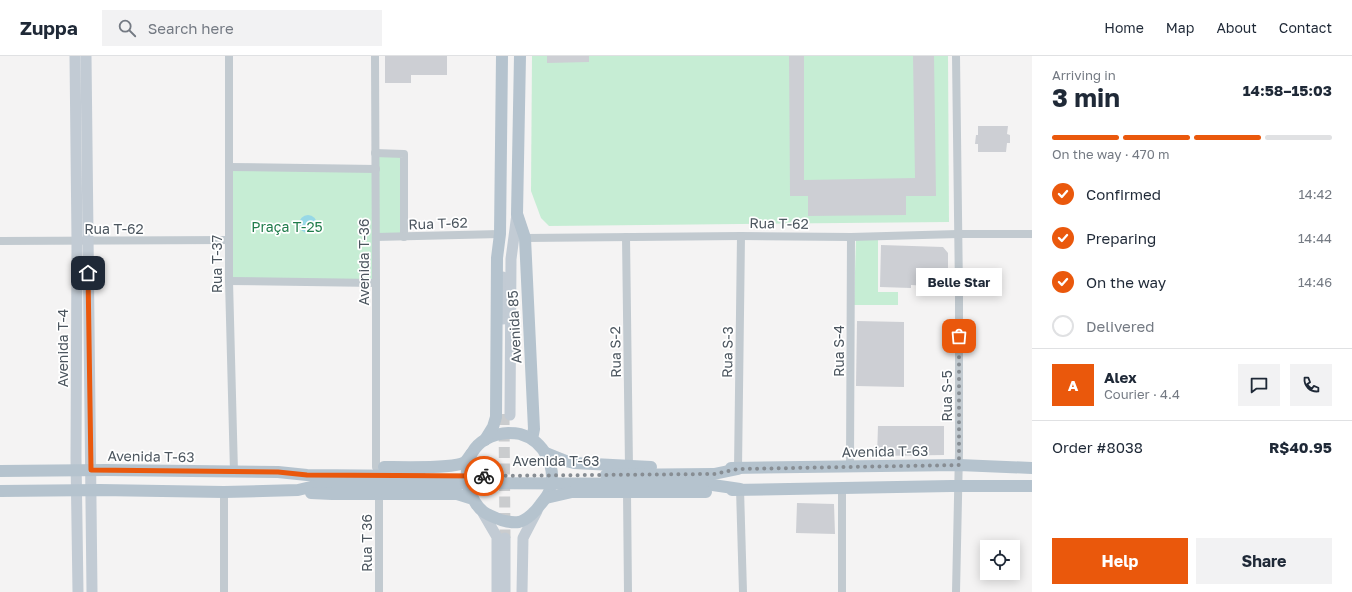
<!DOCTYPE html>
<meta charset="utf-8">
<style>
:root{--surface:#fff;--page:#f2f2f3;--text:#1f2937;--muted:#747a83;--line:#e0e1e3;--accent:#ea580c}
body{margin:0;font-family:"Golos Text",sans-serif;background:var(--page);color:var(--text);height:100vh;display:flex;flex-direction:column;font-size:15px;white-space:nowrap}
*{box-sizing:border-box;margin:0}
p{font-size:13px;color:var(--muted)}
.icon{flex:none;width:22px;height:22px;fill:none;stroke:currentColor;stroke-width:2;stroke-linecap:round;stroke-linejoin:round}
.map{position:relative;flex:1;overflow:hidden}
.details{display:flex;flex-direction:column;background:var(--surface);width:320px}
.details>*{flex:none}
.buttons{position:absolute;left:980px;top:484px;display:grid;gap:8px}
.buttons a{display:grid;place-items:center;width:40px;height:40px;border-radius:0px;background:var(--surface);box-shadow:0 2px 10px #0003;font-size:20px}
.pin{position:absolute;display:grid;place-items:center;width:34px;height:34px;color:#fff;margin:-17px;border-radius:8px;box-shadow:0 2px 6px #0006}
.courier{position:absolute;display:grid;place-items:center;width:40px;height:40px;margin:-20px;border:3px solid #ea580c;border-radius:50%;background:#fff;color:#222;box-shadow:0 1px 5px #0007}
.bubble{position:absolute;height:28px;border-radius:0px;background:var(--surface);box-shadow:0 2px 10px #0003;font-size:13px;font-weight:700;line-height:28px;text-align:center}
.head em{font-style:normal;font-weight:700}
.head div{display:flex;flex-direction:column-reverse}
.head{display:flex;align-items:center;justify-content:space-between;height:68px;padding:0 20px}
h1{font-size:26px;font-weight:700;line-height:30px}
.bar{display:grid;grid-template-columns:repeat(4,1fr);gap:6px 4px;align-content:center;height:48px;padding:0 20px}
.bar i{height:5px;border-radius:3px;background:var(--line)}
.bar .on{background:var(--accent)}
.bar p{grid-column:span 4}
.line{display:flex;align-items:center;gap:10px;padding:0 20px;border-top:1px solid var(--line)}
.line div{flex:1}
.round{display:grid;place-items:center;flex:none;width:42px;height:42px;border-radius:0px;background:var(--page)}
ol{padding:0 20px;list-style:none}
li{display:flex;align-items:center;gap:12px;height:44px}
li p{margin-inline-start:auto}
li .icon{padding:4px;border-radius:50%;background:var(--accent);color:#fff;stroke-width:4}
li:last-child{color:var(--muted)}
li i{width:22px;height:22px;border:2px solid var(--line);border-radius:50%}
.action{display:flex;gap:8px;margin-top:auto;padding:8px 20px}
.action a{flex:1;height:46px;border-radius:0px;background:var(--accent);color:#fff;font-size:16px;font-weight:700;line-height:46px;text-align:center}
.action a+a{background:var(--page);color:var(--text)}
header{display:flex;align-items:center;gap:24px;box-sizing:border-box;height:56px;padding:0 20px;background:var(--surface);border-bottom:1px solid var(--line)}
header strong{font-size:19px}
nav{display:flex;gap:22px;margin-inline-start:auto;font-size:14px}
.search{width:280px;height:36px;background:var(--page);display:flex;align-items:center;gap:10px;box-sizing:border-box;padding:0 14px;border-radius:0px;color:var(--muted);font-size:15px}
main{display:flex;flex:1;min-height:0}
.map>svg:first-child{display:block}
.green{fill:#c6edd4}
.water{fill:#97d8e6}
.building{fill:#cdcfd4}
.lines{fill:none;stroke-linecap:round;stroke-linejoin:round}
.secondary-tunnel{stroke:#caccce;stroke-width:11;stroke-dasharray:11 5.5;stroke-linecap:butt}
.minor{stroke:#c2cad0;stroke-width:8}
.secondary{stroke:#c2cbd4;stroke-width:11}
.primary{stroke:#b5c3ce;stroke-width:12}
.done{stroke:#878d93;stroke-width:4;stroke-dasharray:0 7.2}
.route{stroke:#ea580c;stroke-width:5}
.labels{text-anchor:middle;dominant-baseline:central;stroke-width:3.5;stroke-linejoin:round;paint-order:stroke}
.street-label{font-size:14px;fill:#4c565f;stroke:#fff}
.park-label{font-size:14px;fill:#207c4b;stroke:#fff}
</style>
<header>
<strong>Zuppa</strong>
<div class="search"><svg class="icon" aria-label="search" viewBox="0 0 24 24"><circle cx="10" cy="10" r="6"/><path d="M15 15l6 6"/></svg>Search here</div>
<nav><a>Home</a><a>Map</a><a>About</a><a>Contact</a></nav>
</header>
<main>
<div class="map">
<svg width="1032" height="536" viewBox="0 0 1032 536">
<rect width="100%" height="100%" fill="#f4f3f3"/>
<g class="green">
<polygon points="532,0 948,0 949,166 549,170 541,162 531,135"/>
<rect x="379" y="101" width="22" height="76"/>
<polygon points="230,112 373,116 375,226 231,224"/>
<polygon points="856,183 878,183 878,236 898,236 898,249 854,249"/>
</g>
<circle class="water" cx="308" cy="168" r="9"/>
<g class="building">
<polygon points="385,0 447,0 447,19 411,19 411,27 385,27"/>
<polygon points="547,0 589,0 589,6 547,7"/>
<polygon points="789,0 804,0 804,124 915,122 913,0 934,0 936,140 906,140 906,159 808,160 808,140 790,140"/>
<polygon points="978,70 1008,70 1007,78 1010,79 1010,87 1007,87 1006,96 978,96 978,88 975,88 976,79 978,79"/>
<polygon points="881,189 943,191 948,197 948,231 911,229 911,232 880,231"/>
<polygon points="857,265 904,266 904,331 856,330"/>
<polygon points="878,370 944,370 944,399 877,400"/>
<polygon points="797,447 834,448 835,478 796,477"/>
</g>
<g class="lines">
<polyline class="secondary-tunnel" points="504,358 505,482"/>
<g class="minor">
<polyline points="229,0 229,225 234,416"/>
<polyline points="375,0 376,227 376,411"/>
<polyline points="956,0 959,236 959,396 956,536"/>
<polyline points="375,97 404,98 404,181"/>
<polyline points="229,111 376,113"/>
<polyline points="376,181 500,178"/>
<polyline points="626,181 629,411"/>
<polyline points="525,182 741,180 851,181 958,178 1032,178"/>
<polyline points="0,185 229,184"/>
<polyline points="229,225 376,227"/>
<polyline points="850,410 851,181"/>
<polyline points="738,413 741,180"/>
<polyline points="740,433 743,536"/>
<polyline points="224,436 224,536"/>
<polyline points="627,436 628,536"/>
<polyline points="379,438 379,536"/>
<polyline points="842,536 842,432"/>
</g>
<g class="secondary">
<polyline points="75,0 77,185 76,402 78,536"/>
<polyline points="86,0 92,536"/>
<polyline points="503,221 503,263"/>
<polyline points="510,359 511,203 517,158"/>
<polyline points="483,457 497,481 497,536"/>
<polyline points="505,482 505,536"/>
<polyline points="522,536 523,482 537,455"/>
</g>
<g class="primary">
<polyline points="520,0 517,158 525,182 534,373 532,383"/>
<path d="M508,377C512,377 516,377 520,378C545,385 558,413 549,436C547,441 543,445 540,449C536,455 527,464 519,466C512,467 502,465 496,462C486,458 480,455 475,446C460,421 465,388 496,379C500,378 504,377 508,377Z"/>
<polyline points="485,384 493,371 496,361 497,202 500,178 502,0"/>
<polyline points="546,397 566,405 574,407 651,411"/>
<path d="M384,411C398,411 455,413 465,406C467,404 469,401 471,398"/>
<polyline points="731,412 959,409 1032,412"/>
<polyline points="0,415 106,414 278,416 307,419 420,420"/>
<polyline points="606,419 714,418 738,413"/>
<polyline points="732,434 951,430 1032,430"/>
<polyline points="0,435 100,434 224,436 298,434 319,429 425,427 706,428 740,433"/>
<polyline points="311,437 332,438 457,438 473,443"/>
<polyline points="546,442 572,436 706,436"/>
</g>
</g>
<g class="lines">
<polyline class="done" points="484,420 714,418 738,413 959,409 959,280"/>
<polyline class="route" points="88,217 91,414 278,416 307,419 484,420"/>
</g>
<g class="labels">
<g class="street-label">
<text transform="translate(438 167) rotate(-2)">Rua T-62</text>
<text transform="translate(779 167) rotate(1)">Rua T-62</text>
<text x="114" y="172">Rua T-62</text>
<text transform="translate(363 206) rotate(-90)">Avenida T-36</text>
<text transform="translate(216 208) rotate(-90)">Rua T-37</text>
<text transform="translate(514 271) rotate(-93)">Avenida 85</text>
<text transform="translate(62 292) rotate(-90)">Avenida T-4</text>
<text transform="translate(838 295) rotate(-90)">Rua S-4</text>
<text transform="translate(615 296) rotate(-91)">Rua S-2</text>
<text transform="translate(727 296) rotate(-89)">Rua S-3</text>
<text transform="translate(946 340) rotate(-90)">Rua S-5</text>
<text transform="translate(885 395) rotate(-1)">Avenida T-63</text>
<text transform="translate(151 400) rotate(1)">Avenida T-63</text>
<text x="556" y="404">Avenida T-63</text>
<text transform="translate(366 487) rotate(-90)">Rua T 36</text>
</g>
<g class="park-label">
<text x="287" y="170">Praça T-25</text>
</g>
</g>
</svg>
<div class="buttons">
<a><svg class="icon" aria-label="locate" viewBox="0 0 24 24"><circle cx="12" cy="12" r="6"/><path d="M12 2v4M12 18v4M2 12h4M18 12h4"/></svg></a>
</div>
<div class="pin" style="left:959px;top:280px;background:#ea580c"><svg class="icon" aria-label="bag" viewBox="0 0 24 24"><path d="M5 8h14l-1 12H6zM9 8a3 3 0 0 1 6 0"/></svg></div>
<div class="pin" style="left:88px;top:217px;background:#1f2937"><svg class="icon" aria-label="home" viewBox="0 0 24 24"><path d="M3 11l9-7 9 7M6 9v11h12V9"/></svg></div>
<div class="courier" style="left:484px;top:420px"><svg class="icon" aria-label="bike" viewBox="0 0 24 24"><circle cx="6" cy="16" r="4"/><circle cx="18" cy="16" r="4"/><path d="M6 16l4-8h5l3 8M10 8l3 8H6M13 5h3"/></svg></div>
<div class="bubble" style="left:916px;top:212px;width:86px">Belle Star</div>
</div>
<section class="details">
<div class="head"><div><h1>3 min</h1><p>Arriving in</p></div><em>14:58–15:03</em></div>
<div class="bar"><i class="on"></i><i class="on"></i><i class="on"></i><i></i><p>On the way · 470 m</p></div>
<ol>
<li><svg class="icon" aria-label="check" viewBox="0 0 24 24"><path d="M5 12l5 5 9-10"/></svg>Confirmed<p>14:42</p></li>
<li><svg class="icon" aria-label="check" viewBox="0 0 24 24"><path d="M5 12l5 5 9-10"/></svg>Preparing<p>14:44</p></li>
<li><svg class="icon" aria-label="check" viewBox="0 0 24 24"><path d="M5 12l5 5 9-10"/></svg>On the way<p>14:46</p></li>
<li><i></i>Delivered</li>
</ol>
<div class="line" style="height:72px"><b class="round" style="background:var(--accent);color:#fff">A</b><div><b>Alex</b><p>Courier · 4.4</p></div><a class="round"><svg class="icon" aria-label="chat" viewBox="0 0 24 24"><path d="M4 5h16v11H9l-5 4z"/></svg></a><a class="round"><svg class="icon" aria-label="phone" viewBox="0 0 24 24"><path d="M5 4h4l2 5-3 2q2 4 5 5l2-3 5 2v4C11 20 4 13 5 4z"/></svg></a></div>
<div class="line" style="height:52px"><div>Order #8038</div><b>R$40.95</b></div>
<div class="action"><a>Help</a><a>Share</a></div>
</section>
</main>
